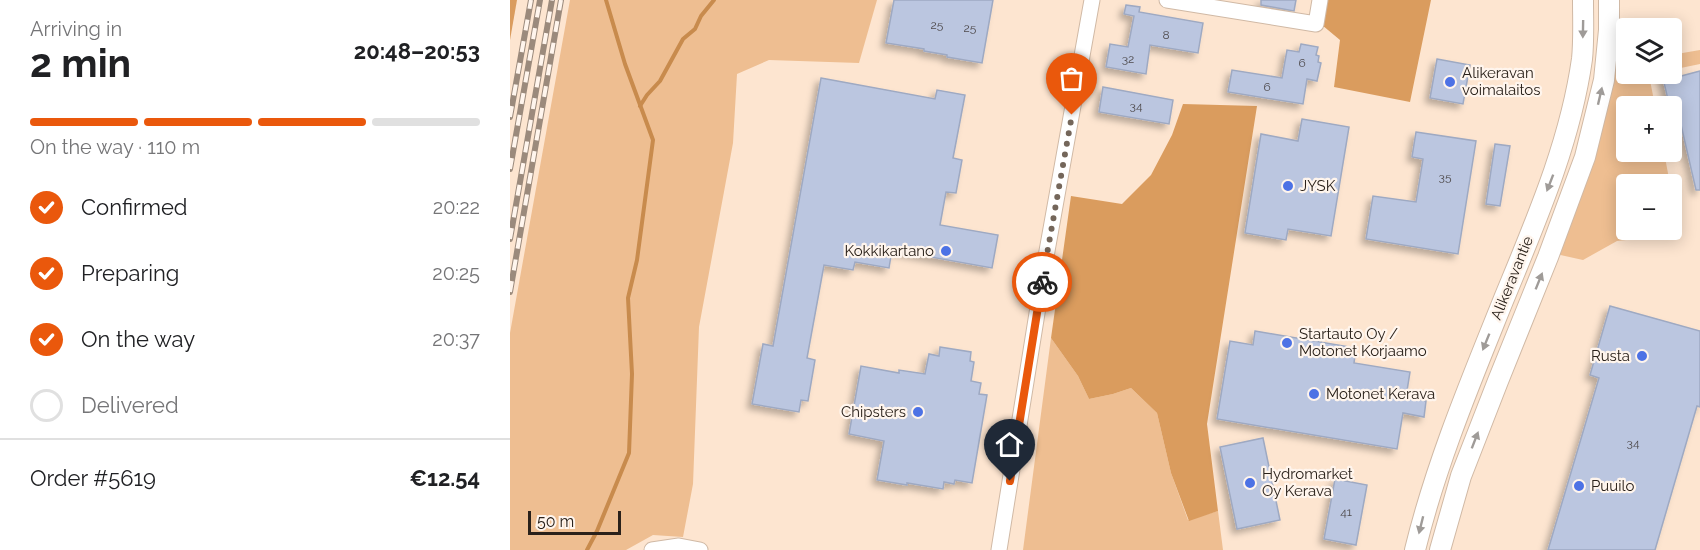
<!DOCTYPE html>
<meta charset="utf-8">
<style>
:root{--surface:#fff;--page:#f2f2f2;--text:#202124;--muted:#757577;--line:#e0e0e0;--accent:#ea580c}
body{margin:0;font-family:Raleway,sans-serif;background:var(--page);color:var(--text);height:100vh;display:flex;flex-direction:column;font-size:22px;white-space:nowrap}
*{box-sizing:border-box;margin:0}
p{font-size:20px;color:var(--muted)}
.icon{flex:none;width:33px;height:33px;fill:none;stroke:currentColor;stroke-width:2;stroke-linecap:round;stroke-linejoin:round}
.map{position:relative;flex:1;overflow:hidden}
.details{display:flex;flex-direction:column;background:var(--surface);width:510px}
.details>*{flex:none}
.fabs{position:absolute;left:1106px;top:18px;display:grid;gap:12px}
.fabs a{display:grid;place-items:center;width:66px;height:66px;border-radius:6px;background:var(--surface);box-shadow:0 3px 15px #0003;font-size:30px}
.scale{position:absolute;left:18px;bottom:15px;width:93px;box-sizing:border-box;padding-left:6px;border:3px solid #2a211a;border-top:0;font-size:16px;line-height:21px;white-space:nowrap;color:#2a211a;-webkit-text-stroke:4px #fff5ed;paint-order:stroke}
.pin{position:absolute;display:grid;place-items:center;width:51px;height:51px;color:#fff;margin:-62px -26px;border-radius:50% 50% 50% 0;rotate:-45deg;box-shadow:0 0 6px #0007}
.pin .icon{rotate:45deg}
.courier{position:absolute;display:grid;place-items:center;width:60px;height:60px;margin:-30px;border:4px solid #ea580c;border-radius:50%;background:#fff;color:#222;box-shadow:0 2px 8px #0007}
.summary em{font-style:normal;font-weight:700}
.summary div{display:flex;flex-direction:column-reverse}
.summary{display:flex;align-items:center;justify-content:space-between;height:102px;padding:0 30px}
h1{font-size:39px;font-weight:700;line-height:45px}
.bar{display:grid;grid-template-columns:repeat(4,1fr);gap:9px 6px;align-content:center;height:72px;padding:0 30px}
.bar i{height:8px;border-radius:4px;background:var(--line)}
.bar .current{background:var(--accent)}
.bar p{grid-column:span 4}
.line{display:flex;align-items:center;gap:15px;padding:0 30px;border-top:2px solid var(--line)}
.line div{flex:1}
ol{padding:0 30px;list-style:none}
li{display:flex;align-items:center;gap:18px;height:66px}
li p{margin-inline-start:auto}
li .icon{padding:6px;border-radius:50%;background:var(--accent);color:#fff;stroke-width:4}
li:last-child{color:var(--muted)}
li i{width:33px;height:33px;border:3px solid var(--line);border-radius:50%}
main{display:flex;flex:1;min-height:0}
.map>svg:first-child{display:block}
.green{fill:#eebe91}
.forest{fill:#da9c5e}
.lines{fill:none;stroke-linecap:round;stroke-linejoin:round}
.stream{stroke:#c88b4d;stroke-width:4}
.building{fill:#bbc6e0;stroke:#9ea9c2;stroke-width:1.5;filter:url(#shadow)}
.street-casing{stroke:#d0b9a5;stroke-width:17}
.secondary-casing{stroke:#d0b9a5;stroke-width:22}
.street{stroke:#fff;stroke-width:15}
.secondary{stroke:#fff;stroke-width:20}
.rail-casing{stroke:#9b8a7c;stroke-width:6}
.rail{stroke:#fff5ed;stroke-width:4;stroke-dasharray:11;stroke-linecap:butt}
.oneway{fill:#9f9b98}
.done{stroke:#74665a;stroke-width:6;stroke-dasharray:0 10.8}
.route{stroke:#ea580c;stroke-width:8}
.poi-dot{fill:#4d72e5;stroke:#fff5ed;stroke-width:2}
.labels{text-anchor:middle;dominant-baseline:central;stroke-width:4.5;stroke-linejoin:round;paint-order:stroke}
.number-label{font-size:12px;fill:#4e4a4c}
.poi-label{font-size:15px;fill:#2a211a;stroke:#fff5ed;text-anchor:start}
.street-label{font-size:15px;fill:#2a211a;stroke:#fff5ed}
</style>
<main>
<section class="details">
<div class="summary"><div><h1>2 min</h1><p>Arriving in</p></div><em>20:48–20:53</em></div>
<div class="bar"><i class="current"></i><i class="current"></i><i class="current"></i><i></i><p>On the way · 110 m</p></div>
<ol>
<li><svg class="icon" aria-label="check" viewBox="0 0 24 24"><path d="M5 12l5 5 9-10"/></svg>Confirmed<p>20:22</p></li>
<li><svg class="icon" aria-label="check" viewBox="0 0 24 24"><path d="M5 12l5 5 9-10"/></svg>Preparing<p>20:25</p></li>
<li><svg class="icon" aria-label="check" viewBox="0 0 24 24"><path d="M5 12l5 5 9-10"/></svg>On the way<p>20:37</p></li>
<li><i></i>Delivered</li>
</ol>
<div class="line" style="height:78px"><div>Order #5619</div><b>€12.54</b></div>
</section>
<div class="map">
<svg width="1190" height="550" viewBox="0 0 1190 550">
<defs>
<filter id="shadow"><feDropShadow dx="-4.5" dy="4.5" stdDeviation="3" flood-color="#0004"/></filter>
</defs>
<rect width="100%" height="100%" fill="#fde5d0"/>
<g class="green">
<polygon points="60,0 367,0 349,63 259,60 227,74 223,143 189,327 183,484 173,537 143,535 116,550 0,550 0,333"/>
<polygon points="1190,50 1190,64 1161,70 1161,55"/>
<polygon points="1116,64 1116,74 1146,74 1139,75 1145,106 1116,106 1116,152 1154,152 1160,184 1116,184 1116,230 1144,230 1134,238 1107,241 1073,260 1046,254 1101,67"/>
<polygon points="541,338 568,376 579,399 603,394 621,388 647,413 661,473 678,520 708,511 713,550 513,550"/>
</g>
<g class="forest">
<polygon points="0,0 7,0 0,40"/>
<polygon points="817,0 921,0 900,102 824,87 830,40 812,25"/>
<polygon points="673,104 747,106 697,424 708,511 679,521 661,473 647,413 621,388 603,394 579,399 568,376 541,338 561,196 612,204 641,175 662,135"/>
</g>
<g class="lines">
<g class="stream">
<polyline points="130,106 137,95 150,81 173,39 185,29 191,16 204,0"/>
<polyline points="77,550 87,531 119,453 122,374 118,298 127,260 143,140 115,64 96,0"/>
</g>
</g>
<g class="building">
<polygon points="384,0 483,0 472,63 437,57 437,55 414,51 414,49 376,43"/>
<polygon points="751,0 786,0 784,11 751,5"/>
<polygon points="616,5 630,7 629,12 693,23 688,53 640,45 636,74 596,67 600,44 618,47 624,16 614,14"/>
<polygon points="791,44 808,47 806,55 809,56 808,62 811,63 807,81 797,79 793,104 718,92 722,70 772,78 777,50 789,52"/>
<polygon points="927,59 960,65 953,104 920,98"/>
<polygon points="1169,69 1171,76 1190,71 1190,190 1186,190 1166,103 1159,104 1152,74 1161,74 1161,70"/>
<polygon points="311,78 425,99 427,90 455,95 443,158 452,160 446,193 436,192 430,225 488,235 482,268 382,250 379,268 345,262 343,270 314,265 297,358 305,360 298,401 291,400 289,412 242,404 253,344 263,346"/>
<polygon points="593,87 663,100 659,124 589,112"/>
<polygon points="792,119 839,127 821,236 778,229 776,240 735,233 751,134 788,141"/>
<polygon points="906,132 966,141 948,254 856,239 863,196 906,202 913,159 902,157"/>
<polygon points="985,144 1000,146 990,206 976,204"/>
<polygon points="1100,306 1190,331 1190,407 1187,406 1145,550 1038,550 1089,378 1080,375"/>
<polygon points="745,331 846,348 844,363 900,372 896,397 916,401 914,417 893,413 887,449 707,419 720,341 743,345"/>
<polygon points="430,347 461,352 460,361 464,362 461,381 471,383 469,394 477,395 462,483 445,480 444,484 434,482 433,489 397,483 397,485 367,480 374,441 339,434 351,366 389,373 389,370 415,374 419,354 429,356"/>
<polygon points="753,438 770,520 727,529 710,447"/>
<polygon points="825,479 857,485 846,545 814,539"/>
</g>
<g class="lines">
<g class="street-casing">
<g id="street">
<polyline points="657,0 806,24 810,0"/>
<polyline points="142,550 169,546 190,550"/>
<polyline points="489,550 537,251 582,0"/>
</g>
</g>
<g class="secondary-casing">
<g id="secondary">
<path d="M905,550C926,464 960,383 993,301C1025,223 1060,144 1072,59C1074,40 1073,20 1073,0"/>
<polyline points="930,550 951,476 988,381 1038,257 1075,157 1094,80 1099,30 1099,0"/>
</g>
</g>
<use href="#street" class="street"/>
<use href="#secondary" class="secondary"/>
<g class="rail-casing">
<g id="rail">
<polyline points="0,117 21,0"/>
<polyline points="0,169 30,0"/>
<polyline points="0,239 42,0"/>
<polyline points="0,292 51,0"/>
</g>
</g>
<use href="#rail" class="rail"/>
</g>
<defs><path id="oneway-solid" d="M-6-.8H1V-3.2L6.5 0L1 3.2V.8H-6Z" transform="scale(1.5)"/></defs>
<g class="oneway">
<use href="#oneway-solid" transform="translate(1073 29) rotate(91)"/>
<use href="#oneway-solid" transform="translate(1090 96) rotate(-77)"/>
<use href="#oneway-solid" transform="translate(1040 183) rotate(111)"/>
<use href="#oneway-solid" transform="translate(1029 281) rotate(-68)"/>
<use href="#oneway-solid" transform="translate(976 342) rotate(112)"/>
<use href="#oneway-solid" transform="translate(965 440) rotate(-69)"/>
<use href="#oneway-solid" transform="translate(911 525) rotate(104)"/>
</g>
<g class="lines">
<polyline class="done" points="532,282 562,115"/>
<polyline class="route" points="500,481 532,282"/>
</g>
<g class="poi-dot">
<circle cx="940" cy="82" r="6"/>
<circle cx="778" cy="186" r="6"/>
<circle cx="436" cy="251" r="6"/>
<circle cx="777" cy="343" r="6"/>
<circle cx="1132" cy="356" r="6"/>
<circle cx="804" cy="394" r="6"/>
<circle cx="408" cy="412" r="6"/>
<circle cx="740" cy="483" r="6"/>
<circle cx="1069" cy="486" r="6"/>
</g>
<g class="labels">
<g class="number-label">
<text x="427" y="25">25</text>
<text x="460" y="28">25</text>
<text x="656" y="35">8</text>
<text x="618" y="59">32</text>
<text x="792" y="63">6</text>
<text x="757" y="87">6</text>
<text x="626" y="106">34</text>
<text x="935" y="177">35</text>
<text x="1123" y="443">34</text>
<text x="836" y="512">41</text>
</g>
<g class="poi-label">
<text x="952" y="73">Alikeravan<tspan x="952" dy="17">voimalaitos</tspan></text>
<text x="790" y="186">JYSK</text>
<text x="424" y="251" text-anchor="end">Kokkikartano</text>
<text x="789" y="334">Startauto Oy /<tspan x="789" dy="17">Motonet Korjaamo</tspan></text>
<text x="1120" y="356" text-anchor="end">Rusta</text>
<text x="816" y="394">Motonet Kerava</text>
<text x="396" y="412" text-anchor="end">Chipsters</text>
<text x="752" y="474">Hydromarket<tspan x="752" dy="17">Oy Kerava</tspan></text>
<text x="1081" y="486">Puuilo</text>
</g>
<g class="street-label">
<text transform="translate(1002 278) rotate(-68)">Alikeravantie</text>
</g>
</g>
</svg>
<div class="fabs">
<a><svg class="icon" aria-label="layers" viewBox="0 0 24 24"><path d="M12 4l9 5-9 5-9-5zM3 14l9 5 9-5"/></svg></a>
<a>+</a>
<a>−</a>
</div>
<div class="scale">50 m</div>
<div class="pin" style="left:562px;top:115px;background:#ea580c"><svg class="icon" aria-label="bag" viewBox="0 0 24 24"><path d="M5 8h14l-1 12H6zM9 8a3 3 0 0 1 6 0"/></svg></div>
<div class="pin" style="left:500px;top:481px;background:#1f2937"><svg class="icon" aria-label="home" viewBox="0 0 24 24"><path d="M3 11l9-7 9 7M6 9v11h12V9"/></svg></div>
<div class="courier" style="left:532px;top:282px"><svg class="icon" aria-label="bike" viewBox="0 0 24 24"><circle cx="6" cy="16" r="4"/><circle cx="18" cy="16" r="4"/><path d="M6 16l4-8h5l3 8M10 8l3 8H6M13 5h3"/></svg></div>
</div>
</main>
